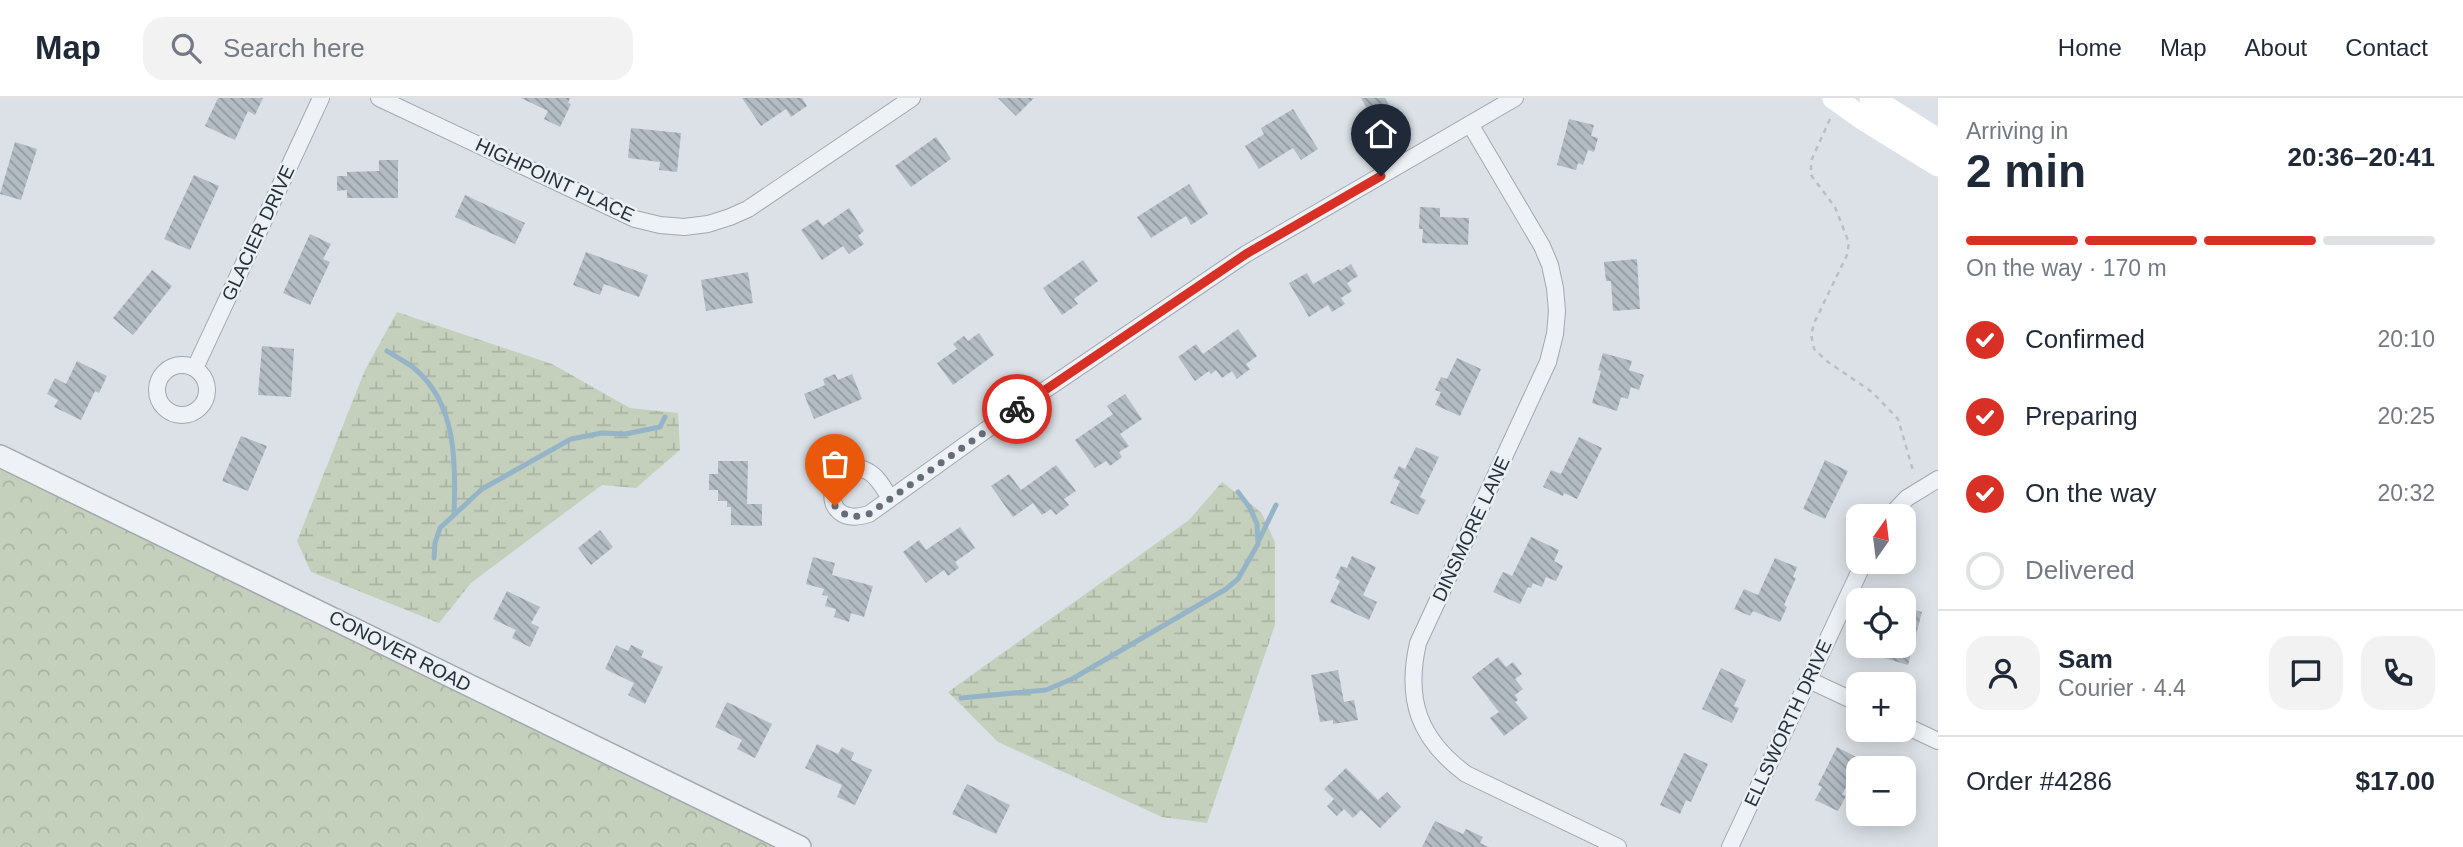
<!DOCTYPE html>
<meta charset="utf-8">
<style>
:root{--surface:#fff;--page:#f2f2f3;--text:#1f2937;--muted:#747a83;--line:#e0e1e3;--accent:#d93025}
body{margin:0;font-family:Arial,sans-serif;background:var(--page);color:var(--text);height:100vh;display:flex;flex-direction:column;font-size:26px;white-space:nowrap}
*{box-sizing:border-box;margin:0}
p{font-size:23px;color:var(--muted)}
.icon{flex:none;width:38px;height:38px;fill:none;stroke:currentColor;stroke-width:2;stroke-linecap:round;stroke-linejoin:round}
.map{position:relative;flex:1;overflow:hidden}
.drawer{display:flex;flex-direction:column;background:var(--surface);width:525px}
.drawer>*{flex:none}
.needle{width:46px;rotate:14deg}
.tools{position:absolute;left:1846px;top:406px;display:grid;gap:14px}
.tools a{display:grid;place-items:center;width:70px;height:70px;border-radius:14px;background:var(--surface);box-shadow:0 4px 18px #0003;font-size:35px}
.pin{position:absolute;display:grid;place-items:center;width:60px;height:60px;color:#fff;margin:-72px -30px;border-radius:50% 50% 50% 0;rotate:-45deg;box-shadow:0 0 7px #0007}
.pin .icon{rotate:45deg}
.courier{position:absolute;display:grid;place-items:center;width:70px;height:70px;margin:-35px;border:5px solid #d93025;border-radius:50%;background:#fff;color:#222;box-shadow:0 2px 9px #0007}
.headline em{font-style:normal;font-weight:600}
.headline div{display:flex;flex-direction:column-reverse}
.headline{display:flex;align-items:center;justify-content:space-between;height:119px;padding:0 28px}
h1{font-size:46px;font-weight:600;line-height:52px}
.bar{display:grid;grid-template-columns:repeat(4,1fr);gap:10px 7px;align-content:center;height:84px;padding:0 28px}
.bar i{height:9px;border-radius:5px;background:var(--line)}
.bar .current{background:var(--accent)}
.bar p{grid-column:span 4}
.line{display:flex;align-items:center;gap:18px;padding:0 28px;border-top:2px solid var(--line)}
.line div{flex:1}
.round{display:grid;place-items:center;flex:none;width:74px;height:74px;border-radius:21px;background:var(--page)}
ol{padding:0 28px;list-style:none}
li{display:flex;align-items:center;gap:21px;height:77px}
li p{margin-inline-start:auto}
li .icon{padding:7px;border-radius:50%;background:var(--accent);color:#fff;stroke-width:4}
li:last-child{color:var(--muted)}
li i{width:38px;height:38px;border:4px solid var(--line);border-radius:50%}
header{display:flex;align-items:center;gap:42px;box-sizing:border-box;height:98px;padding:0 35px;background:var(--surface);border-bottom:2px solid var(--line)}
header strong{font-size:33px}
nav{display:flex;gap:38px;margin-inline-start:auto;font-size:24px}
.search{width:490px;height:63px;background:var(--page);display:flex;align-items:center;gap:18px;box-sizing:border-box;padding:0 24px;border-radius:21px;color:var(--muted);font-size:26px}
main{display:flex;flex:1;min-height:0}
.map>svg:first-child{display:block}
.forest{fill:url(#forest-crowns)}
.wetland{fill:url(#wetland-marsh)}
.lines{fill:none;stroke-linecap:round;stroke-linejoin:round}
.stream{stroke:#95b4c8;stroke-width:5}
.building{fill:url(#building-back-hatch)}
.minor-casing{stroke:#a1a8b0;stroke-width:18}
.tertiary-casing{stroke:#a1a8b0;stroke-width:24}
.path{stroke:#babfc5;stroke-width:2.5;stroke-dasharray:5 5;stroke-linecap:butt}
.minor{stroke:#eef1f5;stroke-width:16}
.tertiary{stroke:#eef1f5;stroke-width:21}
.secondary{stroke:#fff;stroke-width:23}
.done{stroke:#656e78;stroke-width:7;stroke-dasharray:0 12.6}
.route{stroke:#d93025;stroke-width:9}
.labels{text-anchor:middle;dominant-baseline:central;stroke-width:5;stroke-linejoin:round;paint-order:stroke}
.street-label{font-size:19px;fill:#25303c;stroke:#eaf0f4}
</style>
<header>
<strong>Map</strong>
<div class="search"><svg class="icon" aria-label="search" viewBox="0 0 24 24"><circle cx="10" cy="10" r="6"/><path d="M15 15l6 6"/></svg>Search here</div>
<nav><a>Home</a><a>Map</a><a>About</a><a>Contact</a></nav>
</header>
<main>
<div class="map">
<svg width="1938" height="749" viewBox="0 0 1938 749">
<defs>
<pattern id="forest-crowns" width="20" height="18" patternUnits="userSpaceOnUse" patternTransform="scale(1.75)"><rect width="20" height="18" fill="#c4d0bc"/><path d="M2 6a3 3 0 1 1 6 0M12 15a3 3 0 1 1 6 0" fill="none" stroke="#a8b3a2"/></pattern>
<pattern id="wetland-marsh" width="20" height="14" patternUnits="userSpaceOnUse" patternTransform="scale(1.75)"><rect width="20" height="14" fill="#c4d0bc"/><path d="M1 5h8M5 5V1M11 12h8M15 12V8" fill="none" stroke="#a8b3a2"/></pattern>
<pattern id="building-back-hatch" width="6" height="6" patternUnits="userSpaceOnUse" patternTransform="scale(1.75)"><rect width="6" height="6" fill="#b3bbc3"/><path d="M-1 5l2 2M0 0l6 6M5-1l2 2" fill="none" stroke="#9198a0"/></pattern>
</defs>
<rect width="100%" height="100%" fill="#dbe1e6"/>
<polygon class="forest" points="0,371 276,492 795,749 0,749"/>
<g class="wetland">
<polygon points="397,214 552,266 630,310 678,315 680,352 636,390 602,387 471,485 439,525 311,474 297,443 365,272"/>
<polygon points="1222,384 1261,414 1275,444 1275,527 1207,725 1162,719 998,644 948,594 1189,422"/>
</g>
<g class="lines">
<g class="stream">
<path d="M387,253C396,259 407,264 415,271C457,306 456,367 454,416"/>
<polyline points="1259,442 1276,407"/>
<polyline points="434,460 435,445 440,430 482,391 571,341 602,335 625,336 660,329 665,319"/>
<polyline points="961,600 1046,592 1072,581 1226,491 1238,481 1258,446 1257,426 1250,410 1238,394"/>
</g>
</g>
<g class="building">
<polygon points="218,0 263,0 255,17 248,13 235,42 205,28"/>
<polygon points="521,0 570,0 568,5 571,6 560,29 544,21 548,13"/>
<polygon points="742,0 802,0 807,8 791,19 786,11 761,28"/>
<polygon points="998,0 1034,0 1016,18"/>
<polygon points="1361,0 1385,0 1391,10 1372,20"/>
<polygon points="1293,11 1318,51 1301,62 1293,50 1259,71 1245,48 1264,36 1261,30"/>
<polygon points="1569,21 1594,27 1591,38 1598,40 1594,54 1588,52 1583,67 1578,65 1576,72 1557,67"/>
<polygon points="631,30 681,35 677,74 659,72 660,64 628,60"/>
<polygon points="936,39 951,61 911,89 895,68"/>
<polygon points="15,44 37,51 21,102 0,96"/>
<polygon points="379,62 398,62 398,100 347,100 347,92 337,93 337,78 347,78 347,74 379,73"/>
<polygon points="194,77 219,88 190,152 164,141"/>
<polygon points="1189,86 1208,116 1191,127 1186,118 1151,140 1137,119"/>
<polygon points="465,97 525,125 515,146 455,119"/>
<polygon points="1420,109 1440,110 1440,119 1469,120 1468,147 1422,145 1423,131 1419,131"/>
<polygon points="849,110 864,133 858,138 864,146 849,156 843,148 822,162 801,132 818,121 823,128"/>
<polygon points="310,136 331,146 323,161 330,164 310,207 283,195"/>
<polygon points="586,154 648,177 639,199 604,186 600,197 573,187"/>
<polygon points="1637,161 1640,211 1613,213 1611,183 1606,183 1604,164"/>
<polygon points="1083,162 1098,183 1074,201 1078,206 1062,217 1043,190"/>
<polygon points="1351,166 1358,178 1347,185 1352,193 1341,200 1345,206 1332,214 1328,207 1309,219 1289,185 1307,175 1313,186 1339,171 1340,173"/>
<polygon points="152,172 172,188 133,237 113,220"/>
<polygon points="748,174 753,205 706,213 701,182"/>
<polygon points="1238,231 1257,258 1246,266 1250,271 1237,281 1232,273 1222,280 1216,272 1211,276 1209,273 1195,283 1178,259 1196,246 1203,256"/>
<polygon points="979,235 994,257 953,287 937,265 957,251 953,246 964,238 968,243"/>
<polygon points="262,248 294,251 291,299 258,297"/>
<polygon points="1603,255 1632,263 1629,272 1644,277 1639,292 1631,289 1628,301 1621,299 1617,313 1592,305 1601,273 1598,272"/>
<polygon points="1457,260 1481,271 1460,318 1435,307 1441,294 1435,292 1441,279 1447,281"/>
<polygon points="77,263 107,278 99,295 95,293 81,322 54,309 58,302 47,296 55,280 66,286"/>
<polygon points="835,276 838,282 852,276 862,301 814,321 804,296 825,287 823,281"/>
<polygon points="1125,296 1142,321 1120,336 1129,348 1119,354 1122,359 1110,368 1106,363 1095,370 1075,342 1113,316 1107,308"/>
<polygon points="241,338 267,348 248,393 222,383"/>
<polygon points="1579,339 1602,350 1577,401 1564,395 1563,398 1543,389 1551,372 1561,376"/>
<polygon points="1416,349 1439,359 1420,399 1426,402 1418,417 1390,405 1400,383 1393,380 1399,368 1405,371"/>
<polygon points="1825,362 1848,373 1825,421 1803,411"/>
<polygon points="718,363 748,363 747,406 762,406 762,428 731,427 731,409 727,409 727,403 718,403 718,392 709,392 709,376 718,376"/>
<polygon points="1056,367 1076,393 1064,401 1069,407 1056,417 1051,411 1042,417 1033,405 1013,419 991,388 1009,376 1021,392"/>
<polygon points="960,429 975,450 955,464 959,470 948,478 944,472 926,485 903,454 919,442 926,452"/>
<polygon points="600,432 613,449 591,467 578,450"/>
<polygon points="1531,439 1559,452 1554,463 1563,468 1556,483 1546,479 1542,489 1533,485 1531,490 1528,489 1520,506 1493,494 1503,474 1512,478"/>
<polygon points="1352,458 1376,469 1363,497 1377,504 1369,522 1330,504 1340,483 1335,480 1341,468 1347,470"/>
<polygon points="813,459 835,465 832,477 873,488 864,519 851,515 849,524 834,519 836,511 825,508 828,498 822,497 824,491 806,486"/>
<polygon points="1775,460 1797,469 1793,479 1796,480 1784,507 1787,509 1780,524 1753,513 1750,518 1734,511 1744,491 1758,497"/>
<polygon points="507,493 540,509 531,525 539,529 530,549 512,540 516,532 493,521"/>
<polygon points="1904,509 1922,514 1908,567 1884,560 1887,548 1904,548"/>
<polygon points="616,547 628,553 631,547 644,553 641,559 663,569 645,606 628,597 634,585 605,571"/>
<polygon points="1498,559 1506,569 1513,564 1522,576 1515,581 1523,591 1515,597 1518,602 1515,604 1528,620 1504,638 1490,620 1499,614 1472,579"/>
<polygon points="1721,570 1746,582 1734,608 1739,610 1732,625 1702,611"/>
<polygon points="1338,572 1344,604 1354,602 1358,622 1333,626 1333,622 1320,624 1311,577"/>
<polygon points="727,604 772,626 755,660 737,651 742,642 715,629"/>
<polygon points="817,646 838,656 842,649 854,655 851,662 872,672 855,707 837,699 842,687 805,670"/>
<polygon points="1837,649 1860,661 1842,697 1846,698 1838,713 1815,702 1822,689 1818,687"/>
<polygon points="1684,655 1708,666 1691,704 1686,702 1680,716 1660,707"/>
<polygon points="1346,670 1378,702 1387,694 1401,709 1380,730 1361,712 1353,720 1344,711 1337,718 1327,708 1334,701 1324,691"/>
<polygon points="967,686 1010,707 996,736 952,716"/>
<polygon points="1435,723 1463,736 1466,731 1483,739 1480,745 1489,749 1422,749"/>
</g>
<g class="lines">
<g class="minor-casing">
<g id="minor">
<polyline points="379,0 635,121 660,127 684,129 708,126 730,119 748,111 912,0"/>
<path d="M1470,26L1542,148L1550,167L1555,190L1557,213L1555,236L1548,264L1418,545C1405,602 1419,641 1466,676L1618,749"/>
<circle cx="182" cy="292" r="25"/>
<polyline points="195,270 321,0"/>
<path d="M890,400C884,391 878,379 869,374C829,350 812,434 869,416L986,332L1246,156L1515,0"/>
<polyline points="1890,418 1907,400 1938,381"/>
<polyline points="1809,582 1858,605"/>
<polyline points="1904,627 1938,643"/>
<polyline points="1730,749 1864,464"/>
</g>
</g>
<g class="tertiary-casing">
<polyline id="tertiary" points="0,358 800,749"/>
</g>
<polyline class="path" points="1830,21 1811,63 1811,77 1835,109 1849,145 1847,157 1815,223 1811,236 1814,251 1828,264 1872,294 1898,321 1914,376"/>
<use href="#minor" class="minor"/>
<use href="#tertiary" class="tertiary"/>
<g class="secondary">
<polyline points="1834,0 1862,20 1938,67"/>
<polyline points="1871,0 1938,42"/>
</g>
</g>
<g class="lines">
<path class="done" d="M835,408C845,420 855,420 869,416L1017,311"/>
<polyline class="route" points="1017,311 1246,156 1381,78"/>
</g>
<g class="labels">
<g class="street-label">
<text transform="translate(555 82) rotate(25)">HIGHPOINT PLACE</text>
<text transform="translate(258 135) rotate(-65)">GLACIER DRIVE</text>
<text transform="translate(1471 431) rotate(-65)">DINSMORE LANE</text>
<text transform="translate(400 553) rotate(27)">CONOVER ROAD</text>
<text transform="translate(1788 625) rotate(-65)">ELLSWORTH DRIVE</text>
</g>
</g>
</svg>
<div class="tools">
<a><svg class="needle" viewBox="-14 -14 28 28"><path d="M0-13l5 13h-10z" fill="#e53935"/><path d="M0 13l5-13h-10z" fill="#747a83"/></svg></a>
<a><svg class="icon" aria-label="locate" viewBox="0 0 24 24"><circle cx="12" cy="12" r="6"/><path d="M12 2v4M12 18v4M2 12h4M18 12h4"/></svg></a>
<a>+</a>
<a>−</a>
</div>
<div class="pin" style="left:835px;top:408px;background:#ea580c"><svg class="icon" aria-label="bag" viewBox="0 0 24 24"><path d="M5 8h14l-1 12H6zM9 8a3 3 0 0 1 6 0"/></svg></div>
<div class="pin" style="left:1381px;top:78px;background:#1f2937"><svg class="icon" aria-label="home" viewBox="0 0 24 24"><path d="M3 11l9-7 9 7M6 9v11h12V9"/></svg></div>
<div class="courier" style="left:1017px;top:311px"><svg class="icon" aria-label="bike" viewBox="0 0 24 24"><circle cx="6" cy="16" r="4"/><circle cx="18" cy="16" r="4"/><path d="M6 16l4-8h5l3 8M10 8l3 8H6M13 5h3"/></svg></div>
</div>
<section class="drawer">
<div class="headline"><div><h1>2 min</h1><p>Arriving in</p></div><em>20:36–20:41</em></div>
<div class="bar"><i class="current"></i><i class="current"></i><i class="current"></i><i></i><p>On the way · 170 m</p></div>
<ol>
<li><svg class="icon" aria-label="check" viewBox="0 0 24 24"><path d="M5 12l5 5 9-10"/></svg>Confirmed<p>20:10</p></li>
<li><svg class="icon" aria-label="check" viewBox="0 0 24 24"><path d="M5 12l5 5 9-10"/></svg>Preparing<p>20:25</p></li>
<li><svg class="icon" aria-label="check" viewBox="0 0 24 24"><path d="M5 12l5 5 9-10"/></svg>On the way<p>20:32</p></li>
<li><i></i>Delivered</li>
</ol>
<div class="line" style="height:126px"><a class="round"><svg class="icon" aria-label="person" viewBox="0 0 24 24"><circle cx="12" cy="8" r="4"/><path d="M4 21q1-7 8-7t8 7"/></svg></a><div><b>Sam</b><p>Courier · 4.4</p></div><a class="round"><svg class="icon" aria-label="chat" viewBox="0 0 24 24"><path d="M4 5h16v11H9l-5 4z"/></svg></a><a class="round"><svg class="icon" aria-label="phone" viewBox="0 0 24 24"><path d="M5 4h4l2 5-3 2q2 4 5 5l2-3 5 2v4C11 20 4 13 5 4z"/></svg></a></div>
<div class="line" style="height:91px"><div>Order #4286</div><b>$17.00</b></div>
</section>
</main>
